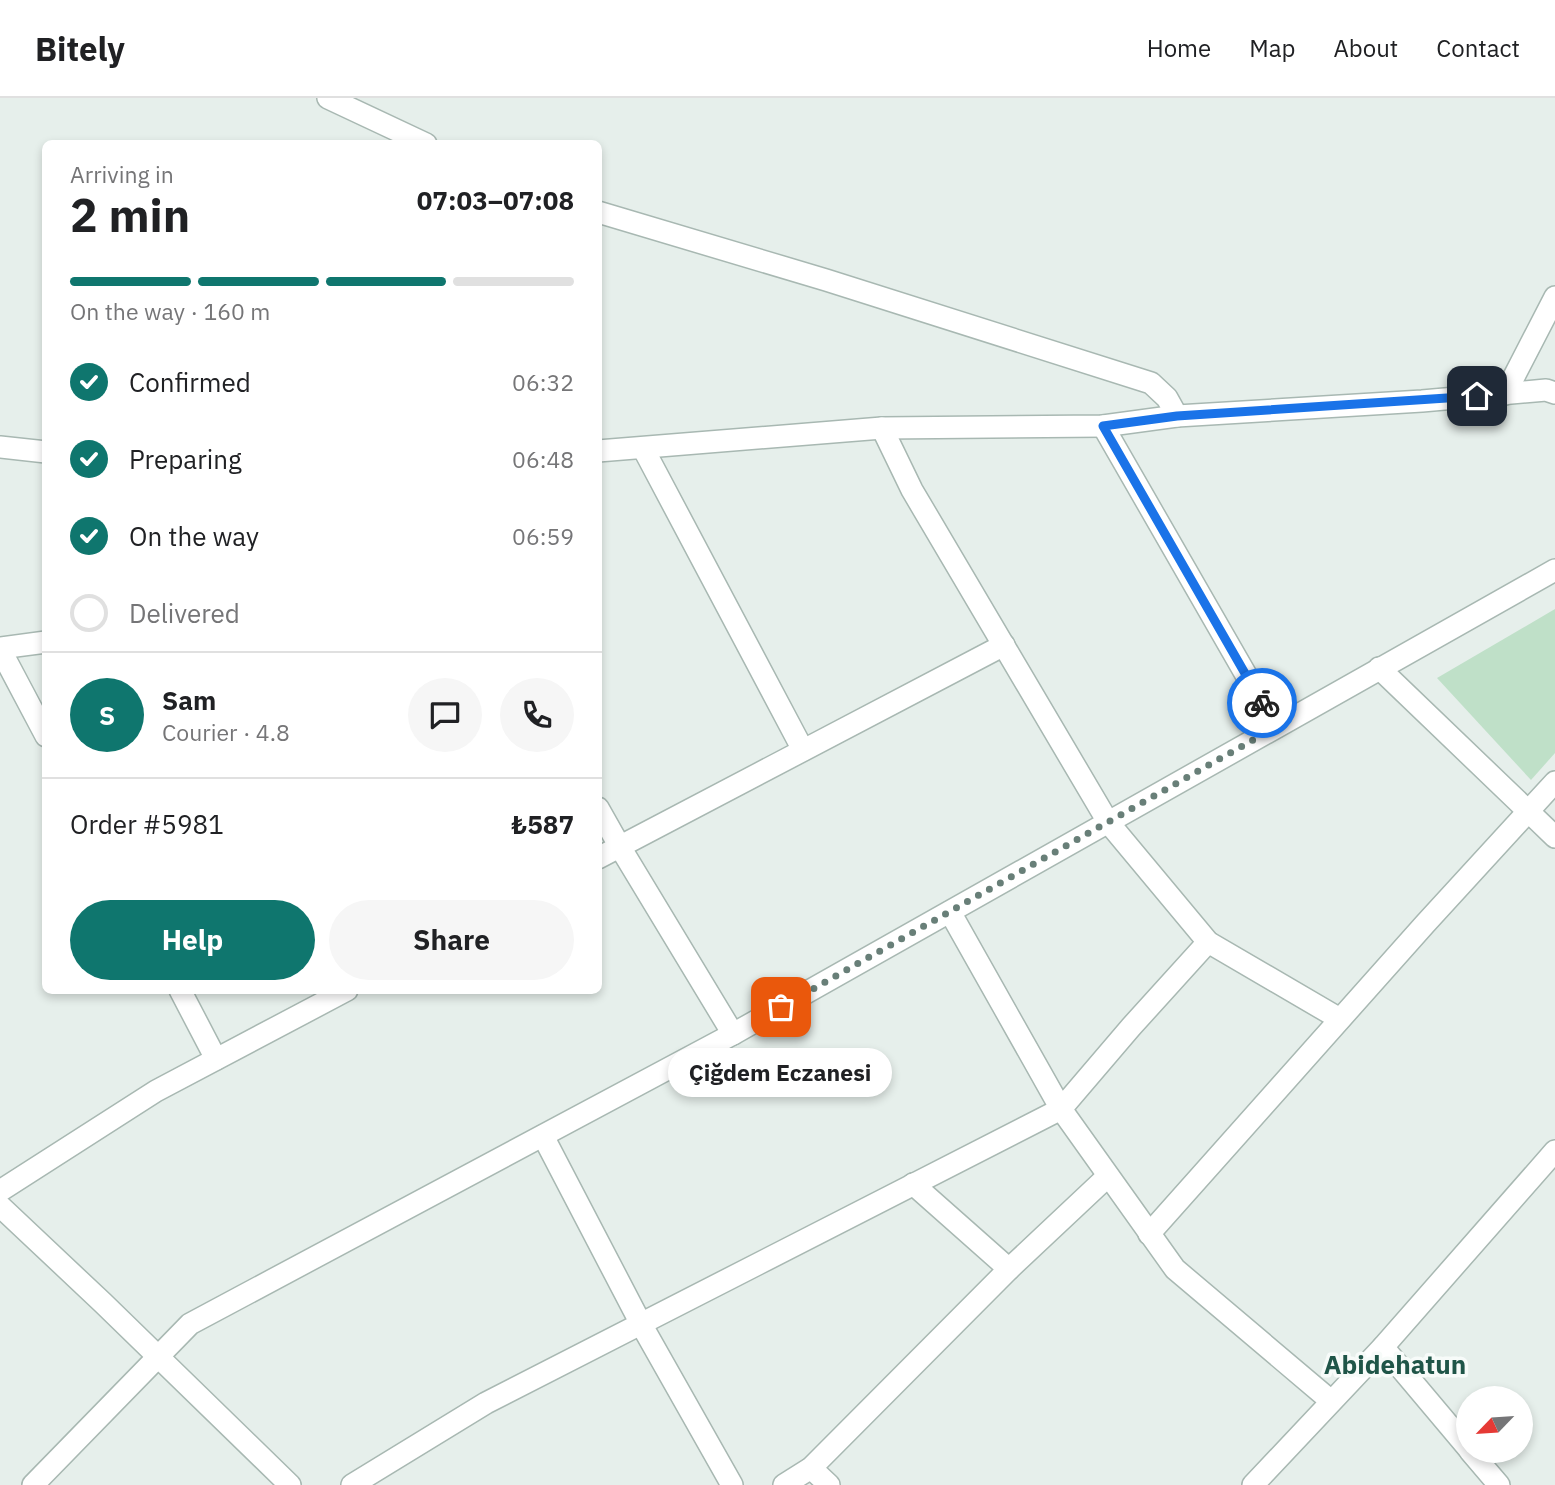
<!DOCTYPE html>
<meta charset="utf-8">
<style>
:root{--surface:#fff;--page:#f6f6f6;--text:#202124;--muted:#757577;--line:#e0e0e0;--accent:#0f766e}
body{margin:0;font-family:"IBM Plex Sans",sans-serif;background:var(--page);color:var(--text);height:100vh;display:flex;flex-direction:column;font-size:26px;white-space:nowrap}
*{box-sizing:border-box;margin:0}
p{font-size:23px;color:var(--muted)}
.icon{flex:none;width:38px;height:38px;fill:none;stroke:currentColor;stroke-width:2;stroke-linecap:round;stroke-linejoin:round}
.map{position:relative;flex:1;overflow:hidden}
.panel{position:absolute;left:42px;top:42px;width:560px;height:854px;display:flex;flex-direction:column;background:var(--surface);border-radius:10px;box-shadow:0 4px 10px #0003}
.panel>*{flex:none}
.needle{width:46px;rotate:245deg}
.fabs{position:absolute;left:1456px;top:1288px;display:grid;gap:14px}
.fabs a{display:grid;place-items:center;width:77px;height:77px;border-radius:50%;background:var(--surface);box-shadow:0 4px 10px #0003;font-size:35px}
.pin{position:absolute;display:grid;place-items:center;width:60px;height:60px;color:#fff;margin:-30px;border-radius:14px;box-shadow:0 4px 10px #0006}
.courier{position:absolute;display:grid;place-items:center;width:70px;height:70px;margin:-35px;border:5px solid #1a73e8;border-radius:50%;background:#fff;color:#222;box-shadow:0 2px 9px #0007}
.bubble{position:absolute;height:49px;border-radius:24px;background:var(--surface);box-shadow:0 4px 10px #0003;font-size:23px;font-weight:700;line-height:49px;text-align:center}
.headline em{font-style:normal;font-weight:700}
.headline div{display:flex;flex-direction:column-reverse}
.headline{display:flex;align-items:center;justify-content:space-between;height:119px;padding:0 28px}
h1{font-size:46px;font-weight:700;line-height:52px}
.bar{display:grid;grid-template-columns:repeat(4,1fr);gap:10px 7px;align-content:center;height:84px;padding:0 28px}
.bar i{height:9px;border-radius:5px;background:var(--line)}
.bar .selected{background:var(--accent)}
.bar p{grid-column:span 4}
.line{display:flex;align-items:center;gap:18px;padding:0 28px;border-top:2px solid var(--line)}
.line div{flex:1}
.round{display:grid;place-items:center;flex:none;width:74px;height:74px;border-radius:37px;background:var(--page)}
ol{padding:0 28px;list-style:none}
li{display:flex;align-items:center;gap:21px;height:77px}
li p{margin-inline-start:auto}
li .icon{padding:7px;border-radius:50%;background:var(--accent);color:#fff;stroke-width:4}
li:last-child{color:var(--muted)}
li i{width:38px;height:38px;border:4px solid var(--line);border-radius:50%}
.cta{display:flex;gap:14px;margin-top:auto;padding:14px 28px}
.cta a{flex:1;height:80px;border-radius:42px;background:var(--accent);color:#fff;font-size:28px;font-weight:700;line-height:80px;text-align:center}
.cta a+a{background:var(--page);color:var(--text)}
header{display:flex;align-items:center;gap:42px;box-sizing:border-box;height:98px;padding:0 35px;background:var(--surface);border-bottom:2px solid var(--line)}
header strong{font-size:33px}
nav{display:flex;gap:38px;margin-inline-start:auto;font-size:24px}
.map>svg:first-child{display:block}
.green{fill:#bfe0c8}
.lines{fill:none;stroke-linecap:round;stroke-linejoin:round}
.minor-casing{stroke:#a8b8b2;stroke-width:24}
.minor{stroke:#fff;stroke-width:21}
.done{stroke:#687f78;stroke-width:7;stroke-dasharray:0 12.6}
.route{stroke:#1a73e8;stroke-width:9}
.labels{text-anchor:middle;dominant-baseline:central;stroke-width:7;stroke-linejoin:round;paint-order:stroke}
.district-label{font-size:26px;font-weight:bold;fill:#1f5548;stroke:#f7fbf9}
</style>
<header>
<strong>Bitely</strong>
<nav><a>Home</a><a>Map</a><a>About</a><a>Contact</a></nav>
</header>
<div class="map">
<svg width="1555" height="1387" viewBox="0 0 1555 1387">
<rect width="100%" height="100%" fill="#e6efeb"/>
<polygon class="green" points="1555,511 1555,655 1531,682 1437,580"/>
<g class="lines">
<g class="minor-casing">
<g id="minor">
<polyline points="328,0 426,46"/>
<polyline points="598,114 826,182 1151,285 1167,300 1177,318"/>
<polyline points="1505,296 1555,199"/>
<polyline points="1103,328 1276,629"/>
<polyline points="882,330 912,392 1108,724 1208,844 1340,921"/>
<polyline points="0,349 46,354"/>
<polyline points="643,350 803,652"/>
<polyline points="598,353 882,330 1103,328 1177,318 1422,303 1546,292 1555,295"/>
<polyline points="0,550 46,544"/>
<polyline points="0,551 46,638"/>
<polyline points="1379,570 1555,739"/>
<polyline points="598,710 620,749 733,936"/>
<polyline points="598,760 1004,547"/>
<polyline points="950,814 1061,1011 1175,1171 1331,1303"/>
<polyline points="180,892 216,961"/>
<polyline points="543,1038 641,1226 732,1387"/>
<polyline points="913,1086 1009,1171"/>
<polyline points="0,1093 156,993 347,892"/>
<polyline points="0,1108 103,1205 290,1387"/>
<polyline points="1149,1136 1425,826 1555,684"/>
<polyline points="1383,1249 1468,1350"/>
<polyline points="1470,1353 1499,1387"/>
<polyline points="811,1370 829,1387"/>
<polyline points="33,1387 190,1226 733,936 1555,472"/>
<polyline points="352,1387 486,1305 1061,1011 1131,929 1208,844"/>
<polyline points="784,1387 811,1370 1009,1171 1108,1078"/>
<polyline points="1253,1387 1383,1249 1555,1053"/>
</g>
</g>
<use href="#minor" class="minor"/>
</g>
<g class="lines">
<polyline class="done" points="781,909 1276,629 1262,605"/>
<polyline class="route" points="1262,605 1103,328 1177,318 1477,298"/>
</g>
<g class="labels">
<g class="district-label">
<text x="1395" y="1266">Abidehatun</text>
</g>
</g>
</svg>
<div class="fabs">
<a><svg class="needle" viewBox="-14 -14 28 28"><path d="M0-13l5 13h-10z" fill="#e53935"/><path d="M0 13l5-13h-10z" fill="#757577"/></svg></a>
</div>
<div class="pin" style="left:781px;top:909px;background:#ea580c"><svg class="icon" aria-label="bag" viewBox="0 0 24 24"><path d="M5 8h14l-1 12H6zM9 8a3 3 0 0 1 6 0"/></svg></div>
<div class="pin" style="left:1477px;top:298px;background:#1f2937"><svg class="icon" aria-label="home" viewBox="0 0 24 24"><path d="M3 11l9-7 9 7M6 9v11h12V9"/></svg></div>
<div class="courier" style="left:1262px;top:605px"><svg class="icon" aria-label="bike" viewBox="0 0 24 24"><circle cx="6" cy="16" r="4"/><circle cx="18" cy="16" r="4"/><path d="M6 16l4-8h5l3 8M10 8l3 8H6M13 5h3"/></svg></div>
<div class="bubble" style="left:668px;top:950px;width:224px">Çiğdem Eczanesi</div>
<section class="panel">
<div class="headline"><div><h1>2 min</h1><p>Arriving in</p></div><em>07:03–07:08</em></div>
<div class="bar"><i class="selected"></i><i class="selected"></i><i class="selected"></i><i></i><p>On the way · 160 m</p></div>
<ol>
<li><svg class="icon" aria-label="check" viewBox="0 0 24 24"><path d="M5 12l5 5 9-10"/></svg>Confirmed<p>06:32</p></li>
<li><svg class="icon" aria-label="check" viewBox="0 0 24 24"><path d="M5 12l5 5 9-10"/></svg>Preparing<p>06:48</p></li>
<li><svg class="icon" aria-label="check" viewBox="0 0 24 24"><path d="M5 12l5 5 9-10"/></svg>On the way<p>06:59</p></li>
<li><i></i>Delivered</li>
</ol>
<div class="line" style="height:126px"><b class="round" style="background:var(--accent);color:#fff">S</b><div><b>Sam</b><p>Courier · 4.8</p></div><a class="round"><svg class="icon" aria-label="chat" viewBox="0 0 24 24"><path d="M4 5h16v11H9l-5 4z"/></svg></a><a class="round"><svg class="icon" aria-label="phone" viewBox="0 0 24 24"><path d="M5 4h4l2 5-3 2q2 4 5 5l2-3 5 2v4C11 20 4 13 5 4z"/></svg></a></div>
<div class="line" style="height:91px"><div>Order #5981</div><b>₺587</b></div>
<div class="cta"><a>Help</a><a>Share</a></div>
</section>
</div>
